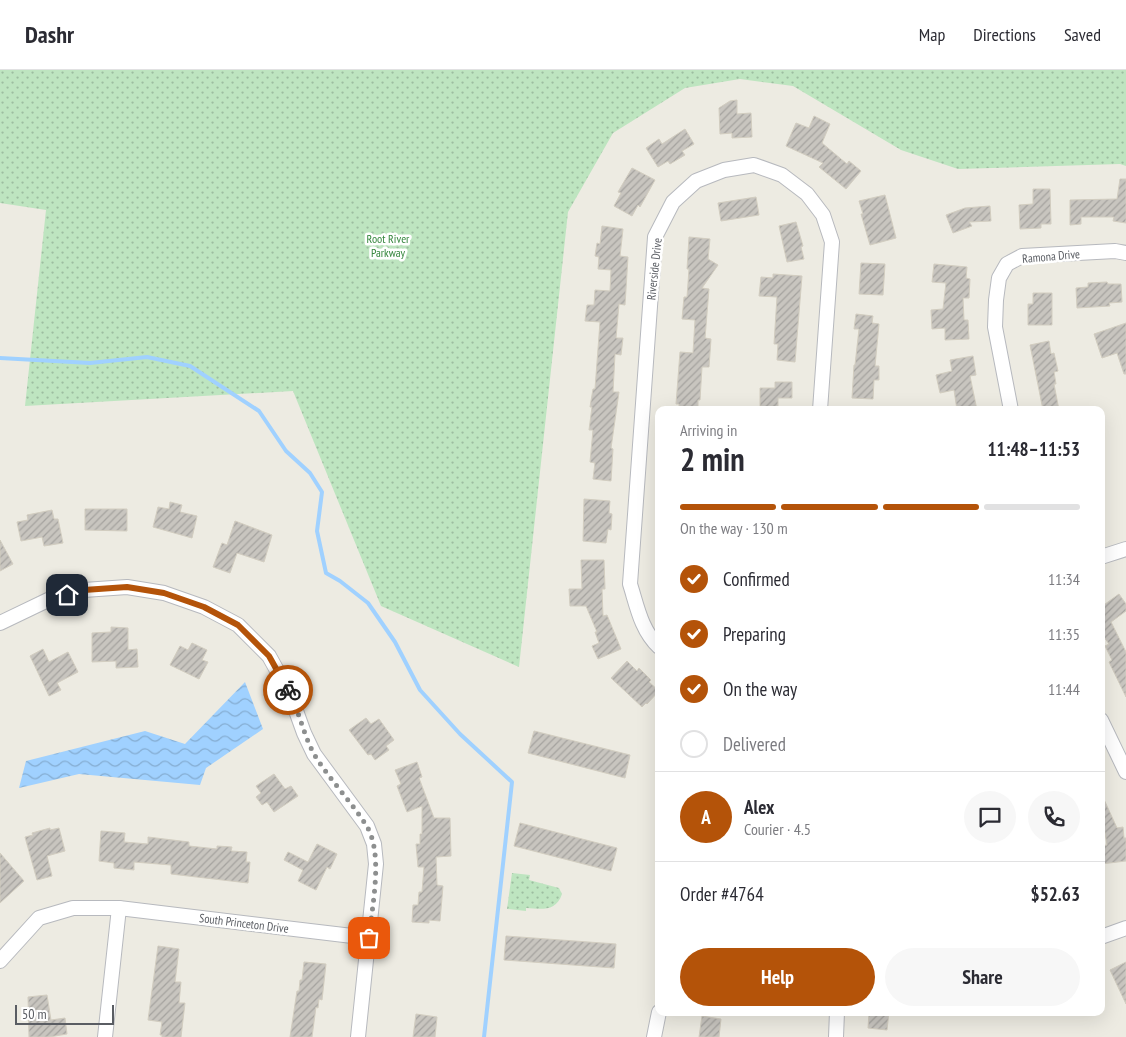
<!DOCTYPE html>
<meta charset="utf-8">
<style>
:root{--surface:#fff;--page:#f7f7f7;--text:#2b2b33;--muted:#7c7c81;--line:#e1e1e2;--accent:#b45309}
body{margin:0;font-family:"PT Sans Narrow",sans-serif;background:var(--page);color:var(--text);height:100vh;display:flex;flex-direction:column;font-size:19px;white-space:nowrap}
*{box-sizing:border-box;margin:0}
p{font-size:16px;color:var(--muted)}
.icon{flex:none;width:28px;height:28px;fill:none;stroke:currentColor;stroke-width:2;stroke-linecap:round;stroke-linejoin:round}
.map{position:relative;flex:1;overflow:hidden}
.drawer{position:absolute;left:655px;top:336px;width:450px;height:610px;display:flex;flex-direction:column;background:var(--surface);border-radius:10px;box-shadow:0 5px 20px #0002}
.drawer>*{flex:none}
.scale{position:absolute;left:15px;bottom:12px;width:99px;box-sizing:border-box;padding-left:5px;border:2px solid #5a5d63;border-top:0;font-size:14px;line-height:18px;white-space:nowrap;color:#5a5d63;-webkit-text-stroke:4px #fff;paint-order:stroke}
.pin{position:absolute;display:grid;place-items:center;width:42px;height:42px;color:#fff;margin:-21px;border-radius:10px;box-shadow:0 2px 8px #0006}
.courier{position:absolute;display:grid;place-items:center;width:50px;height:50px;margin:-25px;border:4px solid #b45309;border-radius:50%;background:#fff;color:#222;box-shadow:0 1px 6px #0007}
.headline em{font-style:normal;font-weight:800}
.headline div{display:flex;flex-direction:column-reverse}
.headline{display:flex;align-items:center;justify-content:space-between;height:85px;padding:0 25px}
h1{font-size:32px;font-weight:800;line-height:38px}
.bar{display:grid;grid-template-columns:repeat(4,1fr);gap:8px 5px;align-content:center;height:60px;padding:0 25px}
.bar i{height:6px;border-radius:4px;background:var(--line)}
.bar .active{background:var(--accent)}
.bar p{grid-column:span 4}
.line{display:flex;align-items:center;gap:12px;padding:0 25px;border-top:1px solid var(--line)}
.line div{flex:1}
.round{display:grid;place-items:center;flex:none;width:52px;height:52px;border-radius:26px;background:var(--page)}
ol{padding:0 25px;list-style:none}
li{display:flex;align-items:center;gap:15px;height:55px}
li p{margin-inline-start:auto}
li .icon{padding:5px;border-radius:50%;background:var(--accent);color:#fff;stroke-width:4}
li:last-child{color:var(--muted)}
li i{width:28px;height:28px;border:2px solid var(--line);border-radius:50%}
.cta{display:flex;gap:10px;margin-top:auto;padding:10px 25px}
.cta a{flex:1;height:58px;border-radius:30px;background:var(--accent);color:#fff;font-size:20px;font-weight:800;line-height:58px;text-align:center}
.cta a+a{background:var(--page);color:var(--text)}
header{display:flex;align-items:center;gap:30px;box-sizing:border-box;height:70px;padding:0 25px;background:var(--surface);border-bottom:1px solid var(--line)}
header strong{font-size:24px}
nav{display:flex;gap:28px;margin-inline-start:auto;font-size:18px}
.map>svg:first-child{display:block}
.park{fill:url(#park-dots)}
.water{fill:url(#water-waves)}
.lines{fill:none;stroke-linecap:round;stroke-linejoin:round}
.stream{stroke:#a0d1ff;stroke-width:4}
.building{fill:url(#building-hatch);stroke:#d2cdc0}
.street-casing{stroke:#b7b9be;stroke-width:16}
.street{stroke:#fff;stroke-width:14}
.done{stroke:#8d8f8f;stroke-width:5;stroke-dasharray:0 9}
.route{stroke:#b45309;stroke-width:6}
.labels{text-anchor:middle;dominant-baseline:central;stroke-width:5;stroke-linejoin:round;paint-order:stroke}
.park-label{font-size:12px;fill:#35863d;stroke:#fff}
.street-label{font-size:12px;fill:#5a5d63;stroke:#fff}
</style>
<header>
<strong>Dashr</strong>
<nav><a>Map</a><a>Directions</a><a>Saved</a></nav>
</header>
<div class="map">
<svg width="1126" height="967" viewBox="0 0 1126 967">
<defs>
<pattern id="park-dots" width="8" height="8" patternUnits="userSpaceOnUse" patternTransform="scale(1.25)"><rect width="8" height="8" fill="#bee5c0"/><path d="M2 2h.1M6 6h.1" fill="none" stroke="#9dbda0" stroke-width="1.8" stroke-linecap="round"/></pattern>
<pattern id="water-waves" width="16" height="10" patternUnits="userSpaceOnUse" patternTransform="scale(1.25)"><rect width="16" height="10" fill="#a0d1ff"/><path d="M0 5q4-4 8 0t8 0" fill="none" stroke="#85add2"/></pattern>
<pattern id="building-hatch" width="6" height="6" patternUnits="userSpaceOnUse" patternTransform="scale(1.25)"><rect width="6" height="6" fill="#c8c5bf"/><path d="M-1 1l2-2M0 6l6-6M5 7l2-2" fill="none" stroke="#a5a39f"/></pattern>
</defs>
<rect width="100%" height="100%" fill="#edebe2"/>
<g class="park">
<polygon points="0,0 1126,0 1126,96 1120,94 958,99 901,80 793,16 740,9 685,18 613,63 568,142 519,597 381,536 293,321 25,336 46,140 0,133"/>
<path d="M512,803L530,805L529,810L559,818L562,824C556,842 542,839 526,838V841L507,839Z"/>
</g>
<polygon class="water" points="245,612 263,659 206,698 200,715 79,704 19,718 26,691 145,661 185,674"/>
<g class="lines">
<polyline class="stream" points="0,288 90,293 147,287 190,296 259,341 286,381 310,403 322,422 317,461 326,503 340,511 368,533 395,572 420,620 460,664 512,712 484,967"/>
</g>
<g class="building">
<polygon points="737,30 737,44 751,43 752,67 732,68 732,63 720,64 719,38 730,31"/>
<polygon points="814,46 830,54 822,73 847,94 849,91 861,101 846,119 819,97 823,93 786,76 796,53 809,58"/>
<polygon points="685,59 694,74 682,81 685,85 670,94 668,91 658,97 646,78 659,69 662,74"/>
<polygon points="632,98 655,110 640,137 638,135 632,146 614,136 621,123 618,122"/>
<polygon points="1120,109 1126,109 1126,153 1113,151 1114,147 1081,147 1081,154 1070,155 1070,130 1117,129"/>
<polygon points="1033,119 1050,119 1051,154 1041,154 1041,158 1020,159 1019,135 1033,134"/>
<polygon points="885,125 896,168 870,175 861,144 863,144 859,131"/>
<polygon points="756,127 759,145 721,151 718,133"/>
<polygon points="990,136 991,151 969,152 972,156 953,163 946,145 965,138"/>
<polygon points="796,152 803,176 801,177 804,189 787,192 779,156"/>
<polygon points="602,156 623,159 620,186 628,187 625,235 619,234 616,268 623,268 621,285 615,284 613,322 619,322 611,378 613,379 611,411 593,409 595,393 590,392 593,360 589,360 592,337 590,337 593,319 595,319 600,252 585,251 587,235 594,235 595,220 610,221 611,200 598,199 599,187 595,186 597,173 600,174"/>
<polygon points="689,167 710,169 708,189 718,195 702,218 709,219 705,268 711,269 709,297 702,297 700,330 698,330 698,340 679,340 679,334 676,334 680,282 693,283 695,250 682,249 684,227 687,227 689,199 687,199"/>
<polygon points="861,193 885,194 883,225 859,224"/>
<polygon points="934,194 967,197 966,208 970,209 969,228 963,228 964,250 968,250 969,269 945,270 945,258 932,259 931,240 943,239 946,213 932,212"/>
<polygon points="773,204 802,206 795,292 777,290 778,274 774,274 777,227 759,226 761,207 773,208"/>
<polygon points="1107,212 1108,214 1121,214 1122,232 1109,233 1110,236 1077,238 1076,218 1088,217 1088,213"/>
<polygon points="1033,223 1052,223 1052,255 1028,255 1028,234 1033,234"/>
<polygon points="856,244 873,246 872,253 879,254 875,296 879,296 879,310 874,310 873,329 852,328 854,295 855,295 859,259 854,259"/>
<polygon points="1126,253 1126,304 1124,304 1117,283 1102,288 1094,264"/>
<polygon points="1049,271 1051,284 1054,283 1058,301 1054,302 1056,314 1054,314 1059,340 1043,340 1030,275"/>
<polygon points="973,286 976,305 970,306 977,340 957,340 954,320 940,323 936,305 952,301 950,290"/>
<polygon points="775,312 792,312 792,328 778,328 778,340 760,340 760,318 775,318"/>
<polygon points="584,429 610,431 609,443 612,444 611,460 608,459 606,473 583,471"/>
<polygon points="170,432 182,435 180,442 197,446 192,468 153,457 158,437 169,439"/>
<polygon points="85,439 127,439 127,461 85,460"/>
<polygon points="52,440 54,449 58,449 63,473 44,476 42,467 21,471 17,452 28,450 27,445"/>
<polygon points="235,451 272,465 264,492 237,483 230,503 213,497 222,473 227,475"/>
<polygon points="0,470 13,494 0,501"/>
<polygon points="581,490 604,490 605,519 602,519 603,546 607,545 621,579 598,589 592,576 599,573 595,562 597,562 586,536 570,536 569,519 582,519"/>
<polygon points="1119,524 1126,534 1126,541 1111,552 1126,582 1126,627 1109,592 1112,590 1105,576 1109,574 1101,563 1101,537"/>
<polygon points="111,557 128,558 128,580 137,579 138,597 116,598 116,591 92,592 92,563 111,562"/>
<polygon points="192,573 207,580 202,590 208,592 199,609 170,595 180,576 188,580"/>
<polygon points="43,579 49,592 68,582 78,602 57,613 61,620 49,626 30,586"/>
<polygon points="627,591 637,601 639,598 651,610 649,612 659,621 647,634 646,633 642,637 611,608"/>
<polygon points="366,648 371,654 379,649 394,670 386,676 389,680 375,690 371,684 368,685 349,660"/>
<polygon points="534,661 630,685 625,708 528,683"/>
<polygon points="417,692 422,707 419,708 434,748 450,748 451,786 436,787 437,815 443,816 440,851 429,850 429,853 412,852 413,835 418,835 419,822 422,822 424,797 418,797 416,774 420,774 420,764 422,764 422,736 407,742 397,716 401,714 395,700"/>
<polygon points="274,704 285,719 291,716 298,726 274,742 267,732 262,735 256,727 261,723 256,716"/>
<polygon points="1102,725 1117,758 1123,757 1124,768 1126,768 1126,791 1101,794 1101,776 1107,775 1101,739"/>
<polygon points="520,753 617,778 611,801 514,776"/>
<polygon points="50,758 50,760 59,758 65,781 47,786 52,806 37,810 25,767 33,765 32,763"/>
<polygon points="101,761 125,763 124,772 148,774 148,767 189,772 189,776 217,779 217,776 232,777 231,781 247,782 246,792 250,792 248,813 171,804 171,795 134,792 134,800 114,798 114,793 99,791"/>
<polygon points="317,774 337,784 330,799 327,797 316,820 298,811 303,800 284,790 288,782 308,792"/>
<polygon points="0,783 24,811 0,833"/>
<polygon points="506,866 616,874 614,898 504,890"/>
<polygon points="158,876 179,879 175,912 181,912 179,933 185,933 181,967 162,967 162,965 160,965 162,952 148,950"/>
<polygon points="304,892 326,894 322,930 319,929 318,938 316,937 312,967 290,967 297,921 299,921 300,910 302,910"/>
<polygon points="1126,892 1126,934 1110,900"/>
<polygon points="47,925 51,950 65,948 67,964 49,967 29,967 28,927"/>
<polygon points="869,942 889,942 887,960 868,958"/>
<polygon points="416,944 437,947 435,967 413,967"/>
<polygon points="702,946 721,949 719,967 699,967"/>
</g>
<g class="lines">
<g class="street-casing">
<g id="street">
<polyline points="1011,340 995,257 996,230 999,208 1007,194 1022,186 1115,181 1126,183"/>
<polyline points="1101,487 1126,479"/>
<polyline points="0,553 50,529 84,520 127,517 164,523 204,537 238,555 269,586 290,624 304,663 314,684 367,756 374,774 376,794 358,967"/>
<path d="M659,577C641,560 637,536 630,514L655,167L673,132L696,111L724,100L754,95L782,105L807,124L823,145L832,172L820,340"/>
<polyline points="1101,650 1126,702"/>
<polyline points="1101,867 1126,858"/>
<polyline points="0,891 39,848 73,838 119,838 369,868"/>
<polyline points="105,967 119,838"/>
<polyline points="654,967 659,942"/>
<polyline points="836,967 837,942"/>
</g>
</g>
<use href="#street" class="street"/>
</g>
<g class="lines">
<path class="done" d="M288,620C299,640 303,664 314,684C329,709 350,730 366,755C384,783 372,835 369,868"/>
<polyline class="route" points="67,525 84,520 127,517 164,523 204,537 238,555 269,586 288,620"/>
</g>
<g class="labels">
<g class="park-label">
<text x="388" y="168">Root River<tspan x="388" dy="14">Parkway</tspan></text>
</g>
<g class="street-label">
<text transform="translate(1051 186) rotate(-5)">Ramona Drive</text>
<text transform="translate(654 199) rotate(-84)">Riverside Drive</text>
<text transform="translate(244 853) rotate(7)">South Princeton Drive</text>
</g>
</g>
</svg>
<div class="scale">50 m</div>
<div class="pin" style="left:369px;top:868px;background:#ea580c"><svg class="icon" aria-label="bag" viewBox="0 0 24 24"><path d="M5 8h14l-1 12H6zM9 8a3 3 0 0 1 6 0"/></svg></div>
<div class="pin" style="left:67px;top:525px;background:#1f2937"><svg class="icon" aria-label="home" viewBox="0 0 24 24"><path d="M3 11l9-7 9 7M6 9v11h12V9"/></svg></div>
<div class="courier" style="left:288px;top:620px"><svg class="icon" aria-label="bike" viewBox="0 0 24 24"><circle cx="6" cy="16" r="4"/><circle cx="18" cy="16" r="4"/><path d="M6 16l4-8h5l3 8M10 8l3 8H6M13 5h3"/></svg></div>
<section class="drawer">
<div class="headline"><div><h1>2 min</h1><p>Arriving in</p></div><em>11:48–11:53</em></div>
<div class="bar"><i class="active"></i><i class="active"></i><i class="active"></i><i></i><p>On the way · 130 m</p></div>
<ol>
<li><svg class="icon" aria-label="check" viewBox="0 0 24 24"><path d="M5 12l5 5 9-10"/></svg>Confirmed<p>11:34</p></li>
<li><svg class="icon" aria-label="check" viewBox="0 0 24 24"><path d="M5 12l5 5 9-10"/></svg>Preparing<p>11:35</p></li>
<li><svg class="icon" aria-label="check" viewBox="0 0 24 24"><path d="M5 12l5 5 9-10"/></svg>On the way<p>11:44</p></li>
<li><i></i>Delivered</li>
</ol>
<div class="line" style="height:90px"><b class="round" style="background:var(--accent);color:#fff">A</b><div><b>Alex</b><p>Courier · 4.5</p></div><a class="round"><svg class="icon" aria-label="chat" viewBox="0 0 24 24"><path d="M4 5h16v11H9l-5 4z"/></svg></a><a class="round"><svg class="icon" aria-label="phone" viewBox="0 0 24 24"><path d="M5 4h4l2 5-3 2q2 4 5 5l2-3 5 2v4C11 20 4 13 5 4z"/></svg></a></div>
<div class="line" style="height:65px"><div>Order #4764</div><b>$52.63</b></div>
<div class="cta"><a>Help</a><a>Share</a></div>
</section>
</div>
